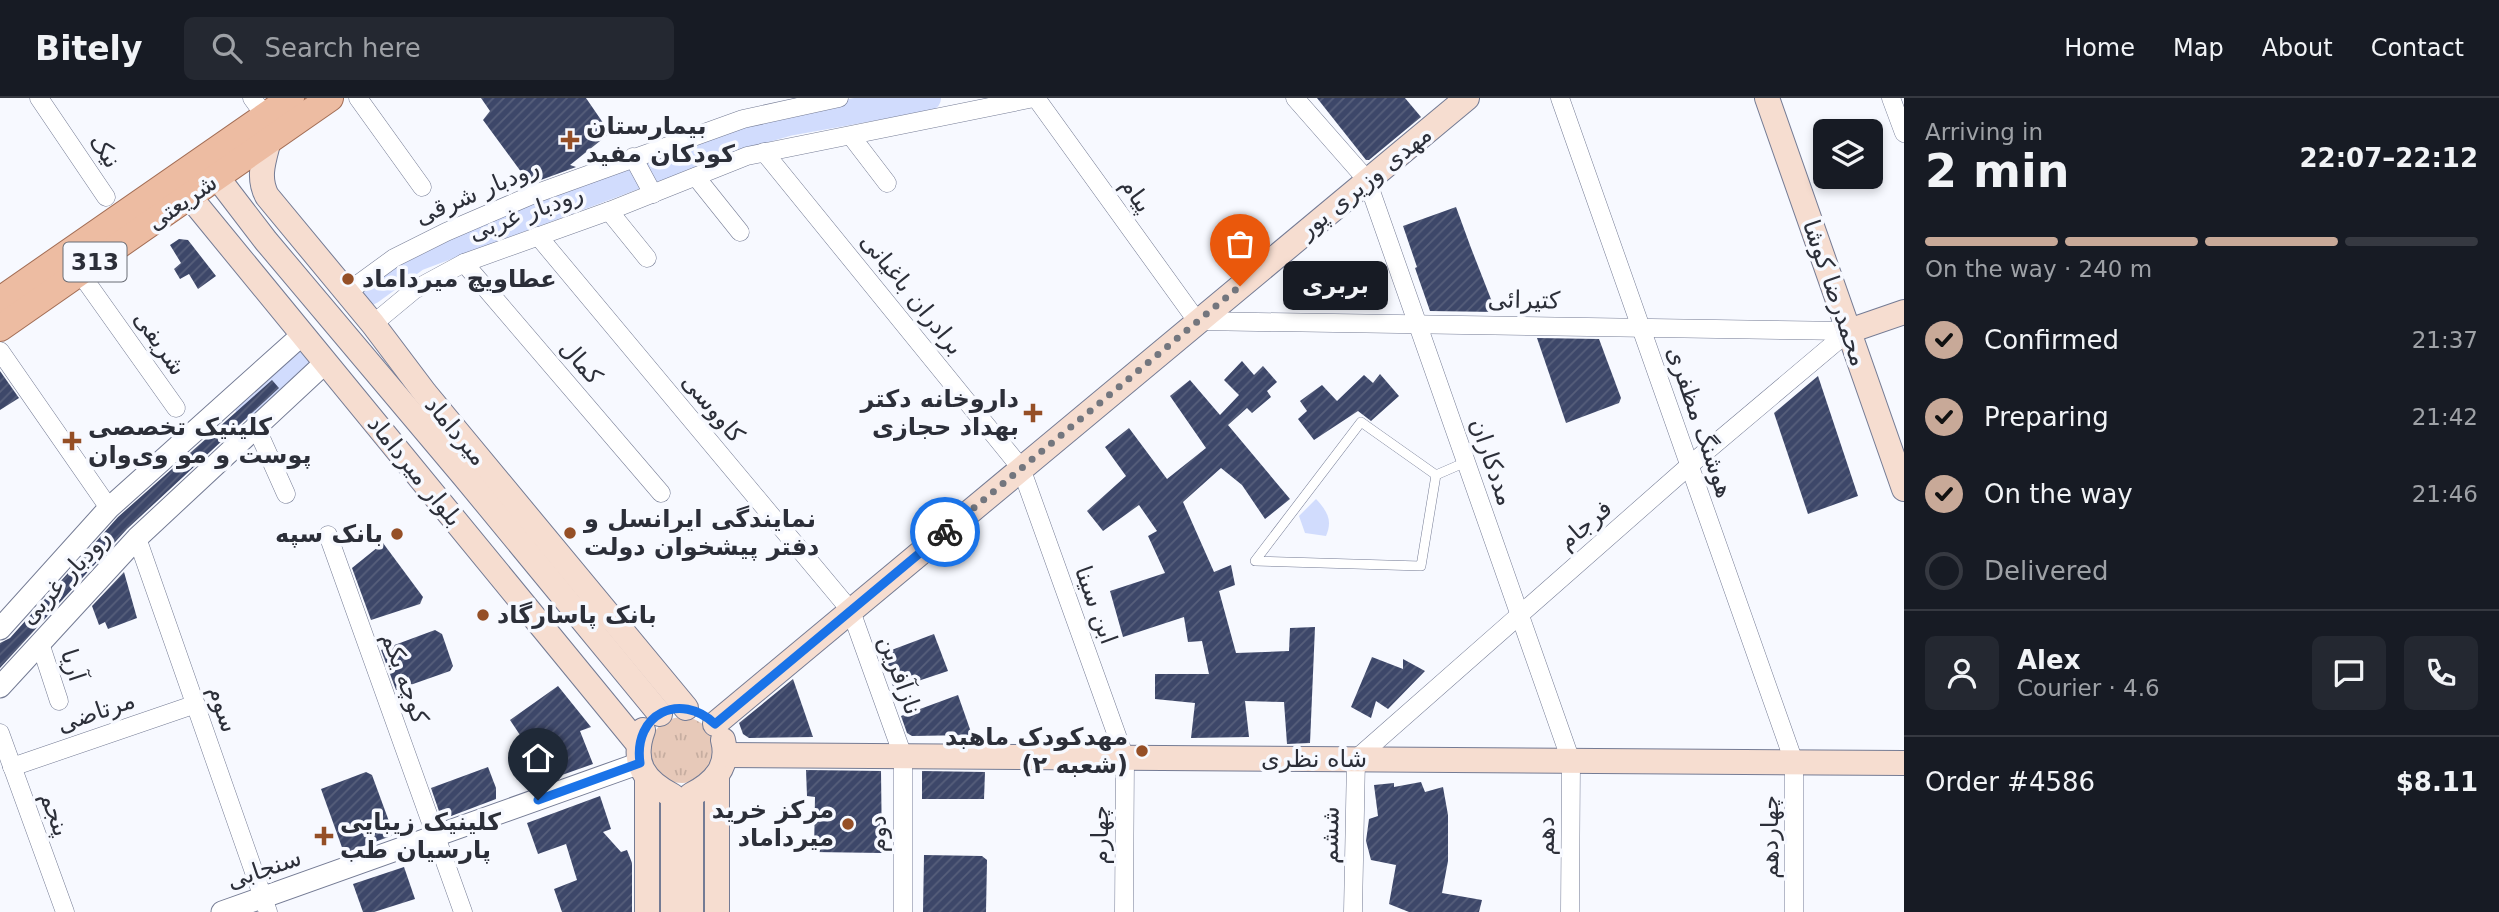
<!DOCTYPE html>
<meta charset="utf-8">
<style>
:root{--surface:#171b24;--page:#242831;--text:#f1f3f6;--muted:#9ea1a6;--line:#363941;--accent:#c8a998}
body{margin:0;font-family:"DejaVu Sans","Noto Naskh Arabic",sans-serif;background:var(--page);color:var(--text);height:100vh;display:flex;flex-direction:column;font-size:26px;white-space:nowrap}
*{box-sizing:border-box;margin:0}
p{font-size:23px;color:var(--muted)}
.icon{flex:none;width:38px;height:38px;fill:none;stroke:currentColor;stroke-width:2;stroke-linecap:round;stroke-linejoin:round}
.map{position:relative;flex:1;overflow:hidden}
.side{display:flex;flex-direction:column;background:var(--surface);width:595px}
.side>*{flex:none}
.controls{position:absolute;left:1813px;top:21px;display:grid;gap:14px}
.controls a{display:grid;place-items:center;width:70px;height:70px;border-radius:10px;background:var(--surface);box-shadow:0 4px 10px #0003;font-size:35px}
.pin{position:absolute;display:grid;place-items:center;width:60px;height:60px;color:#fff;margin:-72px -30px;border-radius:50% 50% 50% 0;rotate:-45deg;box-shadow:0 0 7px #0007}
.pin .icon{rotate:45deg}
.courier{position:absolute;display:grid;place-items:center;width:70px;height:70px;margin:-35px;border:5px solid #1a73e8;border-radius:50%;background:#fff;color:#222;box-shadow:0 2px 9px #0007}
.bubble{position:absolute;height:49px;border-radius:10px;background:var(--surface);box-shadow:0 4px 10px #0003;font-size:23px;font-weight:700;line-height:49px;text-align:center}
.overview em{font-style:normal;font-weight:700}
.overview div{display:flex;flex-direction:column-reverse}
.overview{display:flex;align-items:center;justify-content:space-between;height:119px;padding:0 21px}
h1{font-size:46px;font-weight:700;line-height:52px}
.bar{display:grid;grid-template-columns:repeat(4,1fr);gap:10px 7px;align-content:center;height:84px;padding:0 21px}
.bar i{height:9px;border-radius:5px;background:var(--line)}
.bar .on{background:var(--accent)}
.bar p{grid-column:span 4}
.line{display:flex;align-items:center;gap:18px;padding:0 21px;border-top:2px solid var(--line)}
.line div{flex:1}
.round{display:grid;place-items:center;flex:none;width:74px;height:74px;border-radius:10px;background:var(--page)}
ol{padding:0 21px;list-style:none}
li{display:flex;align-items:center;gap:21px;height:77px}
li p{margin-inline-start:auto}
li .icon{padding:7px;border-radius:50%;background:var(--accent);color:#111;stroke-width:4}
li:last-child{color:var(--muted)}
li i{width:38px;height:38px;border:4px solid var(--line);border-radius:50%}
header{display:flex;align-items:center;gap:42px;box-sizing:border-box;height:98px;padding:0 35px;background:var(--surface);border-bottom:2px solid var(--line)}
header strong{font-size:33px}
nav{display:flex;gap:38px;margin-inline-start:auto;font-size:24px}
.search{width:490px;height:63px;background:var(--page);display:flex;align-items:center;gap:18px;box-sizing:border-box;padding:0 24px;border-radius:10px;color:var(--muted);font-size:26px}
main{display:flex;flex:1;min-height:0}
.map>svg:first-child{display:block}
.grass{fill:url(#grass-tufts)}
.water{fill:#d1dcfd}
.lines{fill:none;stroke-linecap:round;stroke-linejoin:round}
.river{stroke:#d1dcfd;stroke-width:26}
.building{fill:url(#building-hatch)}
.service-casing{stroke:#747b94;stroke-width:10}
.minor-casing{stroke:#747b94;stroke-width:19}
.tertiary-casing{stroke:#747b94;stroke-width:23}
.secondary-casing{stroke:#747b94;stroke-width:26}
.primary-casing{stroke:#a26d55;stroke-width:28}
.service{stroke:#fff;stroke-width:9}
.minor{stroke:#fff;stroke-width:18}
.tertiary{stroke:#fff;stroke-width:21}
.secondary{stroke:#f6ddd0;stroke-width:24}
.primary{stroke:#edbca2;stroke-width:26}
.done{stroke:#73767e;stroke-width:7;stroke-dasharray:0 12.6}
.route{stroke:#1a73e8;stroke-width:9}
.poi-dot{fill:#954f26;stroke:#f7f9ff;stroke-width:2.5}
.labels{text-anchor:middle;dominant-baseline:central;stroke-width:7;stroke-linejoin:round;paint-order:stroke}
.shield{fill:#f7f9ff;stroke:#696c74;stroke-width:2}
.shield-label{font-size:23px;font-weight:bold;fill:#2c2f39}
.poi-label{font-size:24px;font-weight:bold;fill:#2c2f39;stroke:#f7f9ff;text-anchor:start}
.street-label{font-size:24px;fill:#2c2f39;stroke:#f7f9ff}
</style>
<header>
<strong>Bitely</strong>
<div class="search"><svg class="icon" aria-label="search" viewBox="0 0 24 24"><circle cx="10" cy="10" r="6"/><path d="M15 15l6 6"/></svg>Search here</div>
<nav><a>Home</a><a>Map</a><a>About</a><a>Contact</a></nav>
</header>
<main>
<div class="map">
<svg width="1904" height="814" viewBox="0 0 1904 814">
<defs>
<pattern id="grass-tufts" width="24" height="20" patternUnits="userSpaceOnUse" patternTransform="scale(1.75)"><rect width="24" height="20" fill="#e7c9b9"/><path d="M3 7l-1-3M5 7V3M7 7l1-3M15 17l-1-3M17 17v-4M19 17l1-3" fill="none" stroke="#c6ada0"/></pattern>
<pattern id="building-hatch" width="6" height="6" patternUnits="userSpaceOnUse" patternTransform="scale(1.75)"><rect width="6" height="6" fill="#3d4769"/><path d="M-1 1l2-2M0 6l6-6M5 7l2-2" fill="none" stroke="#575f7b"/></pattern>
</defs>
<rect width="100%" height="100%" fill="#f7f9ff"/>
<circle class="grass" cx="682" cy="652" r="33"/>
<path class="water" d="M1316,401C1327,413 1333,422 1326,438L1305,435L1299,418Z"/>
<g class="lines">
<g class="river">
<polyline points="370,194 417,160 746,37 788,25 928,0"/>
<polyline points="248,309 299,261"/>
</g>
</g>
<g class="building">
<polygon points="481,0 586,0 610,35 570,67 576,69 530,86 483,22 490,13"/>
<polygon points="1317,0 1405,0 1421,19 1369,62 1366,62"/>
<polygon points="1456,109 1471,150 1496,214 1430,213 1415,170 1417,169 1403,128"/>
<polygon points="179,141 188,142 216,178 198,191 189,176 180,181 174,171 181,165 170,147"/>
<polygon points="1537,240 1599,241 1621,300 1619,305 1566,325"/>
<polygon points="1242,263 1254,277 1263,268 1277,284 1267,293 1271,299 1252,315 1247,310 1228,327 1290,401 1265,421 1242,387 1221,370 1183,404 1214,474 1231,467 1235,487 1219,493 1236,555 1289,553 1290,530 1315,529 1310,645 1287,646 1284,604 1245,603 1249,639 1191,640 1195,605 1155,601 1155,576 1209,576 1202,543 1188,544 1184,519 1123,539 1110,493 1165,475 1148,438 1157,433 1139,407 1103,433 1087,413 1126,378 1105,349 1129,330 1167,381 1206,350 1170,298 1190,282 1220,317 1239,297 1224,282"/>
<polygon points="0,273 19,300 0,312"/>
<polygon points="1380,276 1399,298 1371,323 1358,313 1314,342 1298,321 1307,313 1300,303 1322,287 1337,303 1364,277 1373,285"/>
<polygon points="1818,278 1858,398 1808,416 1774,315"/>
<polygon points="272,282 279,290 127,431 0,570 0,545 10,540 118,419"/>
<polygon points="383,445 423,499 420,506 371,522 352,470"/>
<polygon points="124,474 137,520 108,531 105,524 99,527 92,508"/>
<polygon points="435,532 442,536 453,568 450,573 396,592 381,552"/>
<polygon points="934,536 948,573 894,591 881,556"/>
<polygon points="1372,559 1403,571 1403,561 1425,573 1388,611 1376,603 1371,620 1351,609"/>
<polygon points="793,581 813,639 749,640 743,636 739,625"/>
<polygon points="558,588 591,629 580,633 593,666 545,683 533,651 530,652 510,622"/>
<polygon points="958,597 972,637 912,638 907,635 901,618"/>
<polygon points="488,669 496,690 496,701 446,720 440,716 431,690"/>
<polygon points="806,672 881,673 882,755 814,754 815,699 807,698"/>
<polygon points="922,673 985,674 984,701 922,701"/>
<polygon points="366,674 372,677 394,737 344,755 321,691"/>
<polygon points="1421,684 1425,694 1443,689 1448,717 1448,763 1442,795 1482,802 1479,814 1409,814 1389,806 1396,767 1371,762 1366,743 1369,721 1378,718 1374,687 1394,685 1394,689"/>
<polygon points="600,698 611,731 603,734 621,754 627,752 632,765 632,814 562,814 554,791 577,782 566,746 538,756 527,725"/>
<polygon points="924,757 982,758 987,762 986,814 923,814"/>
<polygon points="404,769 415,801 374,814 363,814 353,786"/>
</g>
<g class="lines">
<g class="service-casing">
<polyline id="service" points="1436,377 1421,468 1255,463 1361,324 1436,377 1466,364"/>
</g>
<g class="minor-casing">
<g id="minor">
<polyline points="39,0 106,99"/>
<polyline points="252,0 265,18"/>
<polyline points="358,0 422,89"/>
<polyline points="1036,0 1197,223 1849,233"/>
<polyline points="1295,0 1367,82 1571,663 1570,814"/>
<polyline points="1560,0 1794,664 1794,814"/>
<polyline points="1891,0 1904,35"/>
<polyline points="851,38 887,85"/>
<polyline points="764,54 1021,370 1125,660 1124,814"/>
<polyline points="633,59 653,96"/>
<polyline points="696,79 740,134"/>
<polyline points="609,113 647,160"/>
<polyline points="538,138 851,513 903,658 903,814"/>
<polyline points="464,165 661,395"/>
<polyline points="80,175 176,310"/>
<polyline points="346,195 394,160 446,134 532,97 743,21 839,0"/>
<polyline points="373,226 414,192 464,165 609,113 747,58 1034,0"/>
<polyline points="0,253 109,410"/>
<polyline points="256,329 286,396"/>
<polyline points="328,437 463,814"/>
<polyline points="137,440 268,814"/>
<polyline points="40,545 59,603"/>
<polyline points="0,635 65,814"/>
<polyline points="12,669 196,606"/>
<polyline points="1353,814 1356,661 1690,367 1849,233"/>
</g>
</g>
<g class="tertiary-casing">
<g id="tertiary">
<polyline points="0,531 109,410 303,236"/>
<polyline points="0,589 137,440 326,264"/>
<polyline points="222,814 640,665"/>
</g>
</g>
<g class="secondary-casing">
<g id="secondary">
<polyline points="1767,0 1904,391"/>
<path d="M269,42C264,62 257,79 267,98L373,226L425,295L686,610"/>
<polyline points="217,79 266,143 464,378 660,616"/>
<polyline points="190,99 639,647"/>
<polyline points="1849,233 1904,214"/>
<polyline points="715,626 1467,0"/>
<path d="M643,632C631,665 644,683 673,698V814"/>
<polyline points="725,657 1904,665"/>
<polyline points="647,814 647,680"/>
<path d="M691,814V697C714,685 730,669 723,642"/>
<polyline points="717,814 717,677"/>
</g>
</g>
<g class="primary-casing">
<g id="primary">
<polyline points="0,202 291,0"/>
<polyline points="0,230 330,0"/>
</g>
</g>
<use href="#service" class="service"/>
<use href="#minor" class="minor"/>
<use href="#tertiary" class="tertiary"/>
<use href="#secondary" class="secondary"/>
<use href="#primary" class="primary"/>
</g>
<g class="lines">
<polyline class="done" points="945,434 1240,188"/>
<path class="route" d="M538,702L640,665C633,616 680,593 715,626L945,434"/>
</g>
<g class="poi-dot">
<path d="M566.5 31.5h7v7h7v7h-7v7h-7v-7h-7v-7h7z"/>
<circle cx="348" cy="181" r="7"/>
<path d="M1029.5 304.5h7v7h7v7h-7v7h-7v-7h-7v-7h7z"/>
<path d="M68.5 332.5h7v7h7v7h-7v7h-7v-7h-7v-7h7z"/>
<circle cx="570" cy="435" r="7"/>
<circle cx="397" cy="436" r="7"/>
<circle cx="483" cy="517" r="7"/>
<circle cx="1142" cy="653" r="7"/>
<circle cx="848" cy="726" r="7"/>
<path d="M320.5 727.5h7v7h7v7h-7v7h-7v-7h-7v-7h7z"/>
</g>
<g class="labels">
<rect class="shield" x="63.5" y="144.5" width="63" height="39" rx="5"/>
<g class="shield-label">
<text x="95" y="164">313</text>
</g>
<g class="poi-label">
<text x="586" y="28">بیمارستان<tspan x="586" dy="28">کودکان مفید</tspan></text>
<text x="362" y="181">عطاویچ میرداماد</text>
<text x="1019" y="301" text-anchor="end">داروخانه دکتر<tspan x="1019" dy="28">بهداد حجازی</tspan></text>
<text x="88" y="329">کلینیک تخصصی<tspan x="88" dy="28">پوست و مو وی‌وان</tspan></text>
<text x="584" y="421">نمایندگی ایرانسل و<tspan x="584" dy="28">دفتر پیشخوان دولت</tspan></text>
<text x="383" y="436" text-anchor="end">بانک سپه</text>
<text x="497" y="517">بانک پاسارگاد</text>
<text x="1128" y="639" text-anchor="end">مهدکودک ماهبد<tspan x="1128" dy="28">(شعبه ۲)</tspan></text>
<text x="834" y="712" text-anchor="end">مرکز خرید<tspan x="834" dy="28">میرداماد</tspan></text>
<text x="340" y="724">کلینیک زیبایی<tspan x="340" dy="28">پارسیان طب</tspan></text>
</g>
<g class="street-label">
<text transform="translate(105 53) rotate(56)">نیک</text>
<text transform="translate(1365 84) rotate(-39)">مهدی وزیری پور</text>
<text transform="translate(477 94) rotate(-23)">رودبار شرقی</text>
<text transform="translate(1136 97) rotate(54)">پیام</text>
<text transform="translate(182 104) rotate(-35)">شریعتی</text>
<text transform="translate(526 115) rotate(-20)">رودبار غربی</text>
<text transform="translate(1835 195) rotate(71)">محمدرضا کوشا</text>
<text transform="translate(912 196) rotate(51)">برادران باغیانی</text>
<text transform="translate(1524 202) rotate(1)">کتیرائی</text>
<text transform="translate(160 245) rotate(55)">شریفی</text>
<text transform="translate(581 264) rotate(49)">کمال</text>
<text transform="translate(713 310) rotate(50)">کاووسی</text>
<text transform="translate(1700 324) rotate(71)">هوشنگ مظفری</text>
<text transform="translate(456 333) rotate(50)">میرداماد</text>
<text transform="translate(1492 364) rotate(71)">مددکاران</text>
<text transform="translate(415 373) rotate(51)">بلوار میرداماد</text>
<text transform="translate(1585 427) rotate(-41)">فرجام</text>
<text transform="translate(65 479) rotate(-47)">رودبار غربی</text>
<text transform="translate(1096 507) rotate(70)">ابن سینا</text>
<text transform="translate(73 567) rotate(72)">آریا</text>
<text transform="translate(900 577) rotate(70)">نازآفرین</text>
<text transform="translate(405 580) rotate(70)">کوچه یکم</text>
<text transform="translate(223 611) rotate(71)">سوم</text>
<text transform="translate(96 614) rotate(-19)">مرتاضی</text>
<text x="1314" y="661">شاه نظری</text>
<text transform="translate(55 716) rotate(70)">پنجم</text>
<text transform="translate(878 736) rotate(-90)">دوم</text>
<text transform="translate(1100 737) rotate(-90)">چهارم</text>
<text transform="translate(1330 737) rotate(-89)">ششم</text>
<text transform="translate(1546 738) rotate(-90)">دهم</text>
<text transform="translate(1770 739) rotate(-90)">چهاردهم</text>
<text transform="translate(264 771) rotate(-19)">سنجابی</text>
</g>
</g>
</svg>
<div class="controls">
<a><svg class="icon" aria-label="layers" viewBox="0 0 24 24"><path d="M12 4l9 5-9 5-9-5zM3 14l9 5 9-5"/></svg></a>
</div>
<div class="pin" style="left:1240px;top:188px;background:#ea580c"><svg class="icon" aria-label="bag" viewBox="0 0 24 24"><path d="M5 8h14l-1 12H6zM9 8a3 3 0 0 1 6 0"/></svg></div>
<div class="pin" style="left:538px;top:702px;background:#1f2937"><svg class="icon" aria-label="home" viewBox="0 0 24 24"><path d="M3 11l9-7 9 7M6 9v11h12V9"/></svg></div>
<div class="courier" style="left:945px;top:434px"><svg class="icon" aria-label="bike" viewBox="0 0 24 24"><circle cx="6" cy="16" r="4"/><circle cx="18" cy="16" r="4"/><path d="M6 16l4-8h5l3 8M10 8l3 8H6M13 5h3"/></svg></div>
<div class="bubble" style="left:1283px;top:163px;width:105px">بربرى</div>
</div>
<section class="side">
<div class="overview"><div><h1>2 min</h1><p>Arriving in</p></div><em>22:07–22:12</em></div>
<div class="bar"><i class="on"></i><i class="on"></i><i class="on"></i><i></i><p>On the way · 240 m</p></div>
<ol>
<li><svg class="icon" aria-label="check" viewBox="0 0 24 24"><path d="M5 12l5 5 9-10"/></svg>Confirmed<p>21:37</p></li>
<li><svg class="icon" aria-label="check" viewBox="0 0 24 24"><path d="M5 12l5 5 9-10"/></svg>Preparing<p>21:42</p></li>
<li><svg class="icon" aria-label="check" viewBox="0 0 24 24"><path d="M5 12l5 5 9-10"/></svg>On the way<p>21:46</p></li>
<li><i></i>Delivered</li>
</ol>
<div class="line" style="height:126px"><a class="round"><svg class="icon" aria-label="person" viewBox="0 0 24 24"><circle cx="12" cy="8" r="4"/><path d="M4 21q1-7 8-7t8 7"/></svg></a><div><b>Alex</b><p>Courier · 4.6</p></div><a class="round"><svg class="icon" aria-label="chat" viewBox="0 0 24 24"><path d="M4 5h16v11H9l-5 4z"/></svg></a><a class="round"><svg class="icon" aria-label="phone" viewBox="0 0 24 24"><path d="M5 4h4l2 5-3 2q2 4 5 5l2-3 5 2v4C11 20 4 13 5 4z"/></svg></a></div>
<div class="line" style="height:91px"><div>Order #4586</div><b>$8.11</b></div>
</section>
</main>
